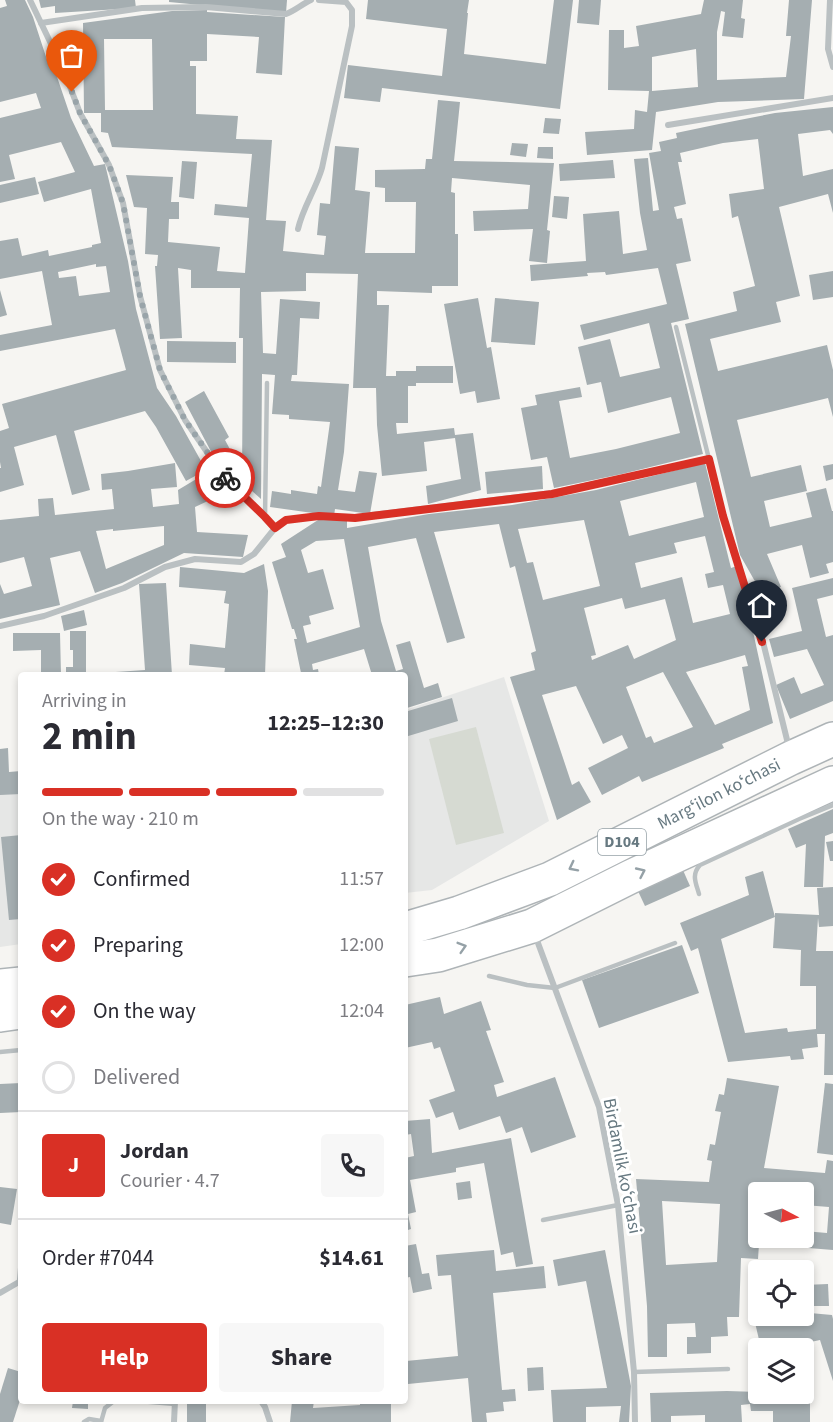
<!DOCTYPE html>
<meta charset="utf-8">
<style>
:root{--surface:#fff;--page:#f7f7f7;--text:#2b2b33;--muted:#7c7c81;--line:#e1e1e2;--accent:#d93025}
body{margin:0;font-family:"Source Sans 3",sans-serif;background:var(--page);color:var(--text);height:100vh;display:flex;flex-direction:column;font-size:22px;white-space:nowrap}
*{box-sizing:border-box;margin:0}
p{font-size:20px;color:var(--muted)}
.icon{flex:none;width:33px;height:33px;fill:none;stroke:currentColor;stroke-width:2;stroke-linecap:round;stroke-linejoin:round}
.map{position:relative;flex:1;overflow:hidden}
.drawer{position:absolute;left:18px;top:672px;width:390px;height:732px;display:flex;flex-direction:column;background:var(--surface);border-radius:6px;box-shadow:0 3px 9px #0003}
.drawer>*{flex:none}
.needle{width:39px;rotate:96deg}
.buttons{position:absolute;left:748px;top:1182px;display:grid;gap:12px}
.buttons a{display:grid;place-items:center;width:66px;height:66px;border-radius:6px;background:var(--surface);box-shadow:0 3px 9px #0003;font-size:30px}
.pin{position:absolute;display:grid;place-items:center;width:51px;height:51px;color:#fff;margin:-62px -26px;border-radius:50% 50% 50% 0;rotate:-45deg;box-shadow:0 0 6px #0007}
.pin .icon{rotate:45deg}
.courier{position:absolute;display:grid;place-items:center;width:60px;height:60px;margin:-30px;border:4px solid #d93025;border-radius:50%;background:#fff;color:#222;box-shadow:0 2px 8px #0007}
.overview em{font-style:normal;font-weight:700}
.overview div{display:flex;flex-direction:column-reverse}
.overview{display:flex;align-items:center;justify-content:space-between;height:102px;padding:0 24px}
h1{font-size:39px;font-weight:700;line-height:45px}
.bar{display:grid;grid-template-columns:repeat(4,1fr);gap:9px 6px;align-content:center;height:72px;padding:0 24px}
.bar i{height:8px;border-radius:4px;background:var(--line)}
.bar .selected{background:var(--accent)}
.bar p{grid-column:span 4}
.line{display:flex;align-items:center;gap:15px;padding:0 24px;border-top:2px solid var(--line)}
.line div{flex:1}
.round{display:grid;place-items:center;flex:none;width:63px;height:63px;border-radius:6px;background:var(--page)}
ol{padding:0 24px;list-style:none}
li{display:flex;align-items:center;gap:18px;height:66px}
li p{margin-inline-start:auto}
li .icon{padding:6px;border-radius:50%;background:var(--accent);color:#fff;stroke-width:4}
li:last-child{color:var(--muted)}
li i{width:33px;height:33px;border:3px solid var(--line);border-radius:50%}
.cta{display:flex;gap:12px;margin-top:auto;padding:12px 24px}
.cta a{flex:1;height:69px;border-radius:6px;background:var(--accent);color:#fff;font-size:24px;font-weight:700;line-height:69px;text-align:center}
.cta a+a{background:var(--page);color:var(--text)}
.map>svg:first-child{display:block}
.built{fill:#e6e7e6}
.green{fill:#d6dad2}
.building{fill:#a5aeb1;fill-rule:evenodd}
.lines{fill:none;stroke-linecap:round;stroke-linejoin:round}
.primary-casing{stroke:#aeb4b7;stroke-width:36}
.lane{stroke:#bac0c2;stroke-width:4.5}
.street{stroke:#bac0c2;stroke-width:6}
.primary{stroke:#fff;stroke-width:33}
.oneway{stroke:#95a1a7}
.done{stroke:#99a4a9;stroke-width:6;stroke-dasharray:0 10.8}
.route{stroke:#d93025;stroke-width:8}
.labels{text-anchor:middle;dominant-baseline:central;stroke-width:6;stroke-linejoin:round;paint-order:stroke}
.shield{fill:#fff;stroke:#95a1a7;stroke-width:1.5}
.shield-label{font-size:16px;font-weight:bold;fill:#677981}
.street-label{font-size:18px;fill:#677981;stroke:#fff}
</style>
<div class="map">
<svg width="833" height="1422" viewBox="0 0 833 1422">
<rect width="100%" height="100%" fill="#f6f5f2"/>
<g class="built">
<polygon points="504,677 549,821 432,890 405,893 405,710"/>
<polygon points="21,791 21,944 0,947 0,792"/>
</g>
<polygon class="green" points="476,727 504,833 456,845 429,739"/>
<g class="building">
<path d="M5,0H25L33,17L49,66L53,65L71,118L94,166L105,164L128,261L136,309L157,388L176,416L206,470L186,481L156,427L145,411L74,431L90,490L72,495L56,435L14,447L24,485L0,492V468H1L0,462V431L9,428L2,404L126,370L115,329L0,351V335L52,325L42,271L0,279V241L18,238L22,256L48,250L49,256L92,247V245L101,243L91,189L44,202L38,182L75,172L61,142L9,155L15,179L0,182V118L41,108L36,93L0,102V8L7,6ZM96,264V267L106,266L110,292L79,296L76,276L59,278L58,272Z"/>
<polygon points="39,0 135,0 136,8 55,13 55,6 41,8"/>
<polygon points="169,0 287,0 286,13 169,2"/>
<polygon points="368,0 469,0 467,13 468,13 464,54 546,64 554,0 573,0 560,109 382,88 380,102 344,98 348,65 442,76 447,29 366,19"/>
<polygon points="579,0 601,0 599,25 577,23"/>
<path d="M704,0H743L741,18L745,19L743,38L722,36L725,12L721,11L717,32V80L786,77L791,36H786L789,0H812L804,99L718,102L656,112L652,150L587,155L585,132L634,129L635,110L647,112L649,91L608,90L609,30H624V48L639,46L636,26L701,14ZM696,49L698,87L652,91V57Z"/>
<path d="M207,10V12L285,17L282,75L256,73L259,37L207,34V61H190V66H196V114L238,116L236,139L272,140L266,220L286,221L283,251L324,255L326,236L317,235L320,203L330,204L335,146L359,148L355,190L370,192L365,253H415L416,202H385V188L375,187V170L425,169L426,159H432L438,100L460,102L454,161L554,163L547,230L550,231L547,263L529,261L533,229L474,231L473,211L528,209L530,185L452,178L451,192L455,193V234H458V286H432V293L377,291V305H389L386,376H396V371H416V366H453V383H416V386H408V423H396L397,434L454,428L455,435L473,433L481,490L428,504L426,486L461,479L455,438L424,442L427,471L382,476L377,425L376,388H353L358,274L306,273V291L261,292L263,353L276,354L280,299L320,302L319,319L300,318L297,375H292L291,381L349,384L344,452L338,490L355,492L359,471L377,473L370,514L335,509L334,516L270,507L272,491L291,494V490L317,494L318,486L321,487L330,422L289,419V415L272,414L275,375L262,374L261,499L236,477H242L243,338H239L240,288H191V270L178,268L182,338L160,339L155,266H157L158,255L145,254L147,208L134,207L126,175L173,177L171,202H179V219H169L168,242L220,247L217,271L245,273L249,218L214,215L215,204L247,207L252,154L112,147L108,133L101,132V113H84L83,23L172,11ZM104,39H152L153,110H105Z"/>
<polygon points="833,107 833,134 830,130 798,134 803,176 833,169 833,213 828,194 779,207 800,296 776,302 781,322 710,339 718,371 827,345 833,370 833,417 828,398 737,420 751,477 801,465 807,491 764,501 770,527 812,517 806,493 826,488 832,511 833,511 833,562 826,564 829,573 810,578 802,545 767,554 781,587 761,592 740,555 685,324 737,311 733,292 755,286 738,216 732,218 729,194 764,189 758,139 723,143 680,153 682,162 678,162 686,204 674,207 677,219 682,218 691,261 676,264 689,319 671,323 703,454 622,474 554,488 547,457 531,460 521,408 537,405 535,395 580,387 582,397 559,401 570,458 616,449 680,433 671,397 608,413 601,382 587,385 578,347 610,339 620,377 660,368 649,323 584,340 580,325 667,304 658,268 606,275 605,272 587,273 588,276 531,281 530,265 586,261 583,214 619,211 623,254 647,250 640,213 634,159 648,158 653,211 659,210 649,153 661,151 659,142 677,138 676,133 719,124 775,113"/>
<polygon points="545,118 561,119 559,134 543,133"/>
<polygon points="512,143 528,144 526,157 510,155"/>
<polygon points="538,147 553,147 553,159 537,158"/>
<polygon points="613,160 615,178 560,181 559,164"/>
<polygon points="182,161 197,162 194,199 179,197"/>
<polygon points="35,177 39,194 0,203 0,185"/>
<polygon points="554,196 569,197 567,219 552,217"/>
<polygon points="833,271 833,297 813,300 809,275"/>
<polygon points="0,290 7,315 0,317"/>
<polygon points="478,298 487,348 491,347 500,399 477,403 475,391 460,394 444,304"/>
<polygon points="495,298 539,302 535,345 491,342"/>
<polygon points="167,341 236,342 236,363 167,362"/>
<polygon points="204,391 229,437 225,440 232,453 216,461 185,402"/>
<path d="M175,463L177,487L151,489L153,507L179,504L178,490L208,472L227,492L195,507L197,532L248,535L243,557L184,553L122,583L95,593L80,551L50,558L60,605L0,619V584L4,594L32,586L24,557L0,563V520L39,516L38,499L53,498L55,515L114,509L112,489L102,490L101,474L128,471ZM164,526V545L106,569L96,531L113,529V531Z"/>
<path d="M705,463L731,568L737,566L755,627H752L773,723L722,744L724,748L642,782L639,776L602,795L588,768L628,748L622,735L603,744L576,686L542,695L572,785L579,781L591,802L557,820L510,677L535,670L531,653L536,651L515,566L510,568L499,524L434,532L465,638L447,643L416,538L368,547L381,621L396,671L403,669L396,645L410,641L424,688L438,683L442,697L407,708L408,711L452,698L458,721L405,737V675H372L364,649L312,664L313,670L318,669L319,675H296L301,673L294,639H297L294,629H292L272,562L286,557L281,544L318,520H347V528L429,514L512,505L596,490ZM696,482L704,517L629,536L620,501ZM584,520L600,586L543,600L533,562L527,563L518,529ZM705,536L714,572L705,574L708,588L723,585L730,614L693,623L682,577L641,588L635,563L677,553L674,543ZM344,539L360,627L307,643L303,626L311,624L309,616L334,609L323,569L308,573L301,550L316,541ZM622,598L625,609L665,599L676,640L634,659L628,645L592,660L591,656L596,655L584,608ZM745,655L748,666L742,667L750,710L715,725L686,672ZM663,672L693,727L654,743L651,736L646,738L626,687Z"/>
<polygon points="833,464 833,479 826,481 823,466"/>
<polygon points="542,466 543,489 487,494 485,472"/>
<polygon points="264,564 268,591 265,675 224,675 225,668 189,665 190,644 225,648 229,604 224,603 226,591 179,587 180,567 244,573"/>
<polygon points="833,578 833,595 817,599 826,637 833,635 833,701 790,719 776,685 794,677 801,694 824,685 807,649 774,657 769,639 802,631 792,588"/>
<polygon points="166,583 172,675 101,675 101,673 145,670 139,584"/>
<polygon points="84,610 87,625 64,631 61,616"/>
<polygon points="70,631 86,631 86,675 66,675 66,667 73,667 73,650 70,650"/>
<polygon points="13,633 60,633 61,675 41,675 41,650 13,651"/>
<polygon points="8,748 9,772 21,771 21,794 0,795 0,749"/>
<polygon points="833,809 833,833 825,836 823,887 804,887 806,844 796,848 788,829"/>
<polygon points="21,835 21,919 9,920 1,837"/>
<polygon points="833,841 833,861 830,861 826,842"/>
<polygon points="682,868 690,886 645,906 637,889"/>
<path d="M763,871L775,917V913L819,915L817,888L833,887V926L819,927L818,918L816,951H833V1075H824L825,1034H817L818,1047L802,1049L804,1059L791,1060L790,1056L728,1062L698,948L691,951L680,923L749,895L745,877ZM775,917L773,948L801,950L800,986H816V1029L788,1032L787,1028L745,1033L721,939Z"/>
<polygon points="682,945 699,993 599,1028 582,980"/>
<polygon points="440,997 444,1014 481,1001 491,1030 486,1031 504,1082 494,1085 497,1097 555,1077 576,1137 531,1153 522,1127 506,1133 500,1116 459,1130 453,1112 436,1118 429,1100 455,1091 440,1047 434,1049 432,1042 405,1048 405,1005"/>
<path d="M727,1078L779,1086L764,1168L825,1173L827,1160L833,1161V1250L759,1244L758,1259L741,1258L739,1317H727L728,1336L711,1337V1353L687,1354V1337H696L695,1323L667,1324V1357H648L647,1306L636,1179L709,1182L712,1161L707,1160L710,1144L715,1145L721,1112L715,1111L719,1094L724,1095ZM759,1192H804V1205L829,1207L827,1233L804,1231V1238H759ZM662,1201L720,1204L717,1262L666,1265Z"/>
<polygon points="21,1083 21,1112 0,1113 0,1084"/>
<polygon points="825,1083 833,1084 833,1155 817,1153"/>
<polygon points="430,1119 432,1153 511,1138 533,1264 516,1267 513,1252 501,1255 484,1163 456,1168 456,1172 410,1180 416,1212 408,1214 411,1229 405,1231 405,1158 414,1156 411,1134 405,1135 405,1121"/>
<polygon points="470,1181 472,1198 458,1200 456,1183"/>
<polygon points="0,1187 17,1189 11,1225 0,1223"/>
<polygon points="416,1244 422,1274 429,1273 432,1289 413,1293 410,1277 405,1278 405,1246"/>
<polygon points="494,1250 496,1271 544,1266 546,1288 493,1293 502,1390 515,1389 516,1401 503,1402 504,1411 486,1413 487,1422 472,1422 468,1378 408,1384 406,1361 458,1356 451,1275 438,1276 436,1255"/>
<polygon points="605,1250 631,1386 629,1422 619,1422 621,1406 586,1407 586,1422 553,1422 551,1390 607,1388 586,1281 558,1286 553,1260"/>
<polygon points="828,1284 829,1306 804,1306 804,1285"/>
<polygon points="759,1309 759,1316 804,1316 804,1314 810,1313 832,1315 833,1319 833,1381 820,1340 783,1348 761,1348 752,1310"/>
<polygon points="543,1367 544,1390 528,1391 527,1368"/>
<polygon points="8,1368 21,1372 21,1397 13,1422 0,1422 0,1394"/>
<polygon points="727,1391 759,1392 759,1394 810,1393 810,1422 773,1422 773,1411 751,1411 750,1404 741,1405 742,1422 705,1422 705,1415 671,1416 671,1422 651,1422 650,1393"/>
<polygon points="73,1401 88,1401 88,1409 72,1408"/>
<rect x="187" y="1401" width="19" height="21"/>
<polygon points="292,1401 314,1401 313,1408 360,1405 360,1401 391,1401 391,1422 290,1422"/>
</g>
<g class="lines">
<g class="primary-casing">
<g id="primary">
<polyline points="405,929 459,913 550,879 791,758 833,739"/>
<polyline points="405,960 438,955 532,926 630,877 833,783"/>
<polyline points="0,986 21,984"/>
<polyline points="0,1015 21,1012"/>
</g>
</g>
<g class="lane">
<polyline points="676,327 709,459"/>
<polyline points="265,517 267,383"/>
<path d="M699,894C696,883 691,875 700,865L799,819L833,805"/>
<polyline points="489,976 527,985 555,988 675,943"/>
<polyline points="0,1052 21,1050"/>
<polyline points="543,1220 618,1205"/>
<polyline points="19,1282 21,1259"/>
<polyline points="634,1372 728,1369"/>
<polyline points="139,1401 175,1404"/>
<polyline points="84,1422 89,1419 101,1421"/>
<polyline points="101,1422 105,1408 114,1401"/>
</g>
<g class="street">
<polyline points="30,0 64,71 80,113 109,165 123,203 140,296 160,370 185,420 226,480 265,517 275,528"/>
<polyline points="830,0 828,49 833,67"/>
<path d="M41,23L142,8L206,7L286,14C296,10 302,4 311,0"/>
<polyline points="668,125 833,98"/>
<path d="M298,229C303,207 316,189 322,168L352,26V10L346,2L319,0"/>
<polyline points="0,626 44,616 124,588 165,567 195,559 241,562 254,554 275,528 286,520 319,516 355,517 552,493 709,459 723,516 763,642 789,748"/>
<polyline points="535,935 599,1107 618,1205 634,1372 635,1422"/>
<polyline points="0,1293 19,1282 21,1283"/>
<polyline points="261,1401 265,1407 270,1422"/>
<polyline points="174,1422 175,1401"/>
</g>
<use href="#primary" class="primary"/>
</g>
<defs><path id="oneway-chevron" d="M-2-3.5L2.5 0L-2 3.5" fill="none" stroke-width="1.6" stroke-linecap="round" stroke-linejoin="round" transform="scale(1.5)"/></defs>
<g class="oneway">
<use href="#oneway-chevron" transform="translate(573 867) rotate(153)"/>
<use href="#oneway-chevron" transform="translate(641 872) rotate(-25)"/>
<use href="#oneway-chevron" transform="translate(462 947) rotate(-17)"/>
</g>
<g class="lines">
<polyline class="done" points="72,92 80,113 109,165 123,203 140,296 160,370 185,420 225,478"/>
<polyline class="route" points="225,478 265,517 275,528 286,520 319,516 355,518 552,494 709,459 723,516 762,642"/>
</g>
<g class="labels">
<rect class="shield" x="598" y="829" width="48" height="26" rx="4.5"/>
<g class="shield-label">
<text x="622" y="842">D104</text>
</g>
<g class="street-label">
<text transform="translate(719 794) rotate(-27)">Margʻilon koʻchasi</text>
<text transform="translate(622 1166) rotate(79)">Birdamlik koʻchasi</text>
</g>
</g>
</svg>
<div class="buttons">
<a><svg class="needle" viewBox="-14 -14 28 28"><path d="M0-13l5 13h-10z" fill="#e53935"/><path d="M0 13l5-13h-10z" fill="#7c7c81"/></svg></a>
<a><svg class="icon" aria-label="locate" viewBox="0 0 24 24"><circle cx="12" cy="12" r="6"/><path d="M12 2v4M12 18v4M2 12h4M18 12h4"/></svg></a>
<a><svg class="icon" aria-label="layers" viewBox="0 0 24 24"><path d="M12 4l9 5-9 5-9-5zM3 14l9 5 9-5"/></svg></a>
</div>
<div class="pin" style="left:72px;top:92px;background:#ea580c"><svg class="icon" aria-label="bag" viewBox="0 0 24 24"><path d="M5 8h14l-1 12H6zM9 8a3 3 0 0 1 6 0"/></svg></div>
<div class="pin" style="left:762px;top:642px;background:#1f2937"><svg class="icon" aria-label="home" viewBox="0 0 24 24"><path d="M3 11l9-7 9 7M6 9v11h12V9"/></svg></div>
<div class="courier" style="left:225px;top:478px"><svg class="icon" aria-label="bike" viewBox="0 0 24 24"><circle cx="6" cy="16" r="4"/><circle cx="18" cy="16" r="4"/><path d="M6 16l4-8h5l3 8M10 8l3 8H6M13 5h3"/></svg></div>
<section class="drawer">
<div class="overview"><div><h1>2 min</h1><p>Arriving in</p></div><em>12:25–12:30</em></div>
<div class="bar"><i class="selected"></i><i class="selected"></i><i class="selected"></i><i></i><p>On the way · 210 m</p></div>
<ol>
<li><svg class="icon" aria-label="check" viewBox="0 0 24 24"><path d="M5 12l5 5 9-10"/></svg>Confirmed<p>11:57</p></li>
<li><svg class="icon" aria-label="check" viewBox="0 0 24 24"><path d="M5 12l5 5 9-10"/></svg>Preparing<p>12:00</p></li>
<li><svg class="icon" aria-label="check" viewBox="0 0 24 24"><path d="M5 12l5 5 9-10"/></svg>On the way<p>12:04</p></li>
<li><i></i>Delivered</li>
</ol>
<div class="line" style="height:108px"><b class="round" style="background:var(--accent);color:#fff">J</b><div><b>Jordan</b><p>Courier · 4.7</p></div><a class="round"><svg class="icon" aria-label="phone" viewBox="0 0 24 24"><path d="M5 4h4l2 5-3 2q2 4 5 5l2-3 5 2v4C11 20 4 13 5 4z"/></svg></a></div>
<div class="line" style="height:78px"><div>Order #7044</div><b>$14.61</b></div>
<div class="cta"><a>Help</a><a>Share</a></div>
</section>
</div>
